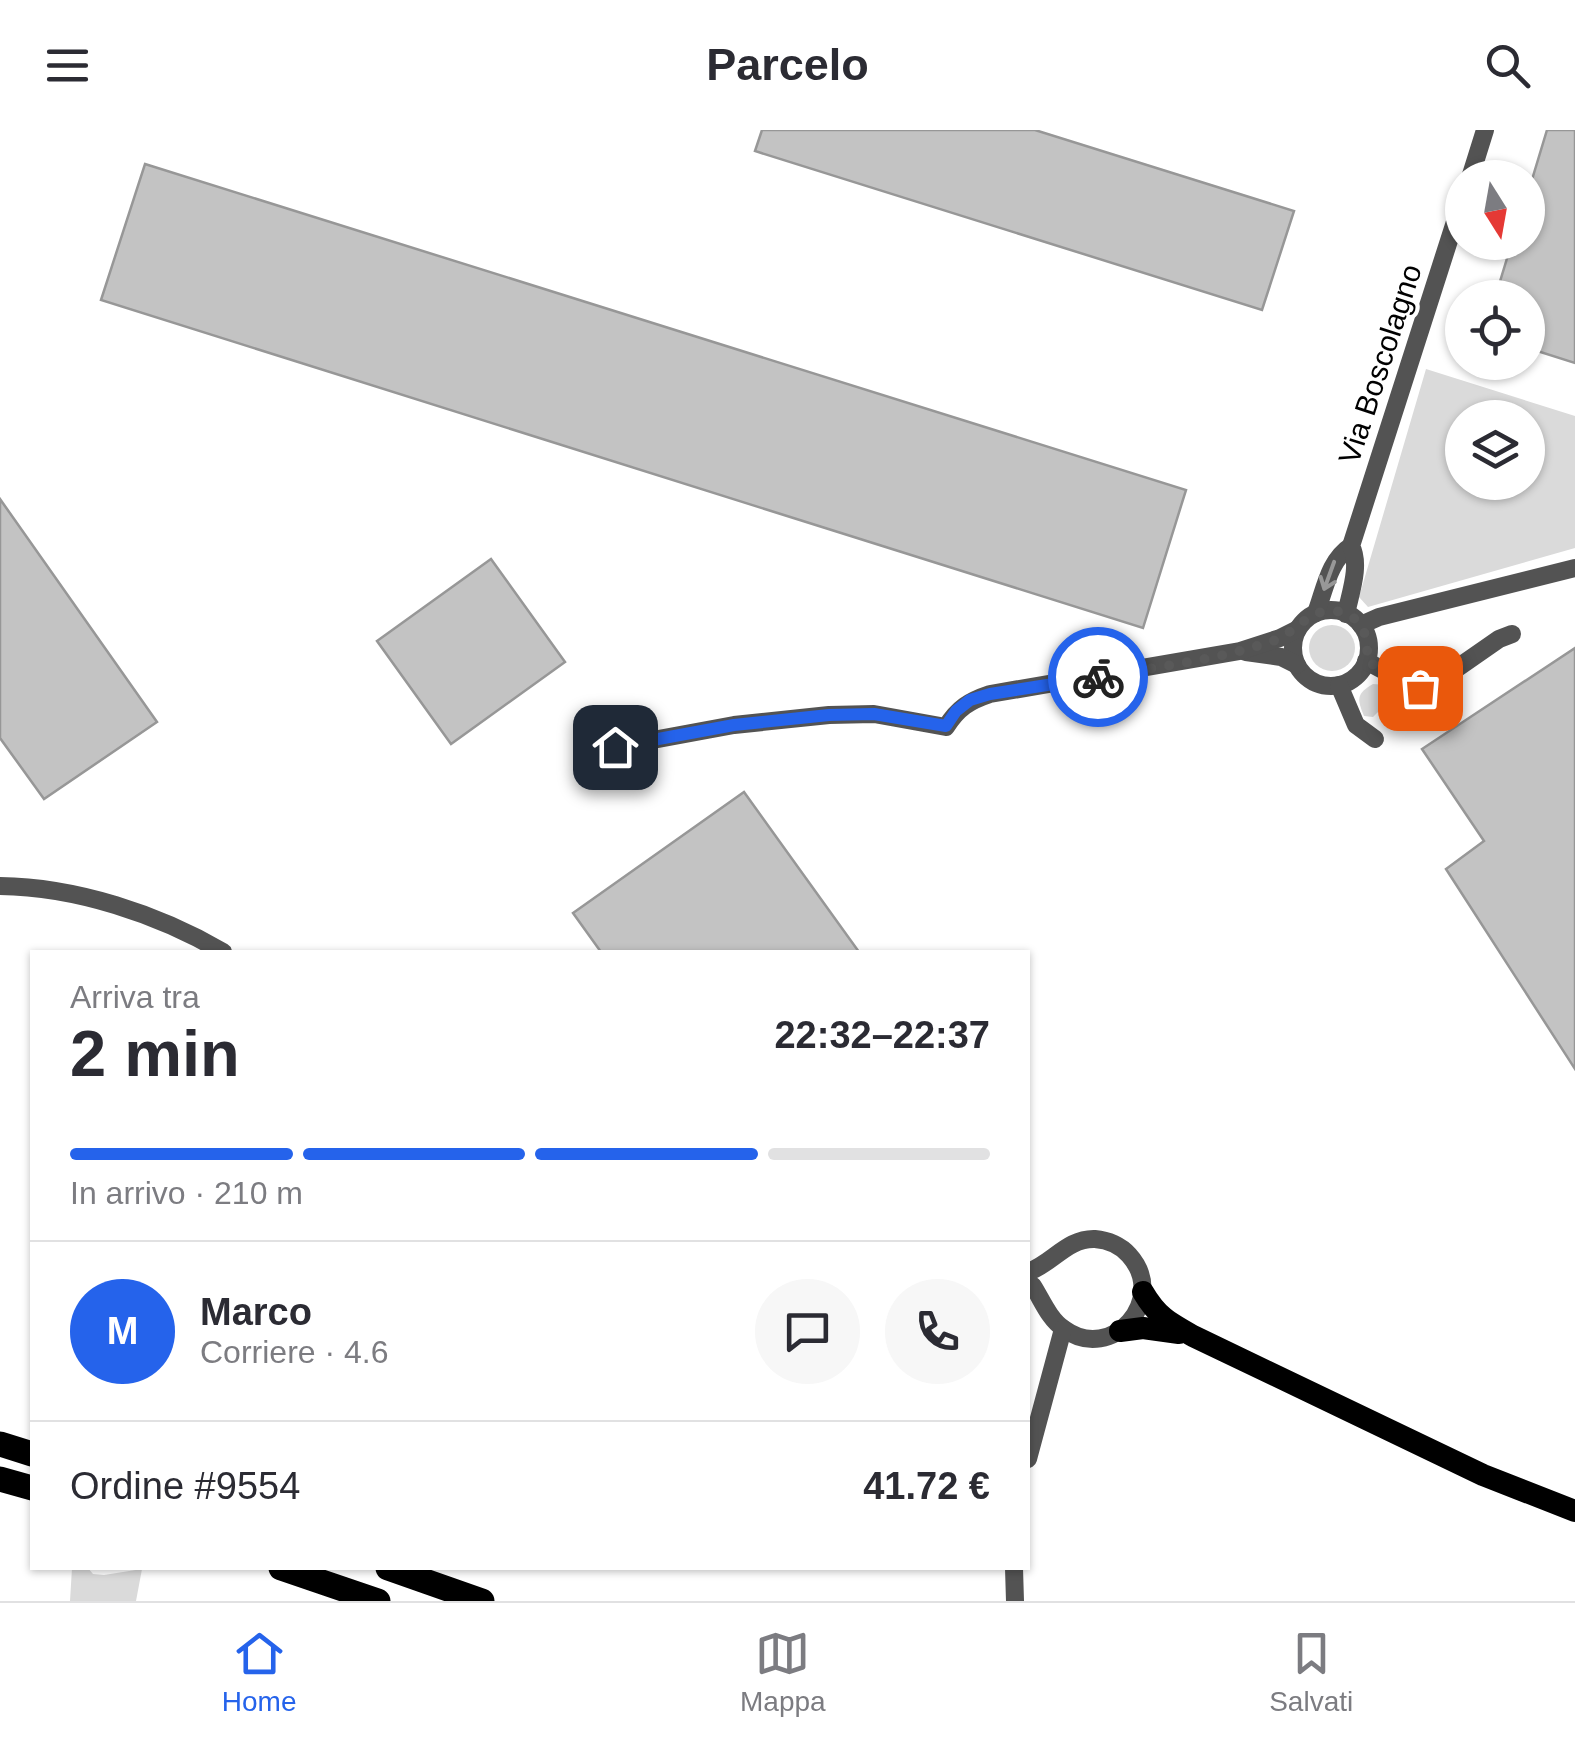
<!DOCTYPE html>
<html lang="it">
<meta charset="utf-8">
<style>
:root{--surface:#fff;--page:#f7f7f7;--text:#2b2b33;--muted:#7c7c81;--line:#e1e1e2;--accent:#2563eb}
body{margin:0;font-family:Helvetica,sans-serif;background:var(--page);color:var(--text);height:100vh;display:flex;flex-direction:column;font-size:38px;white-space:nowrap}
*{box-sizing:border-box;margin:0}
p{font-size:32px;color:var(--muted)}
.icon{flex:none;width:55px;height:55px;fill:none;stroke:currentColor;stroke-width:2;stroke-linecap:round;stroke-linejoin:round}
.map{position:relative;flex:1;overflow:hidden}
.sheet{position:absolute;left:30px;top:820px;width:1000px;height:620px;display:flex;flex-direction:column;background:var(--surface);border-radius:0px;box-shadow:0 2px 8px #0004}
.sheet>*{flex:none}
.needle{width:65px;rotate:169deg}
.tools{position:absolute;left:1445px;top:30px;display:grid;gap:20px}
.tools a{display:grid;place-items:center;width:100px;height:100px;border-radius:50%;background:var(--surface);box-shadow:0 2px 8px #0004;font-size:50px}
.pin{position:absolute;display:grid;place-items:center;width:85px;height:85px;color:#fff;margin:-42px;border-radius:20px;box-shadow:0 5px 15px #0006}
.courier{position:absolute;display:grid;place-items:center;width:100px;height:100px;margin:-50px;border:8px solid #2563eb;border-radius:50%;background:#fff;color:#222;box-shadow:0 2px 12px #0007}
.headline em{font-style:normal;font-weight:800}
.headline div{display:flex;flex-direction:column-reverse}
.headline{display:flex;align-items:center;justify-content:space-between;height:170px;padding:0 40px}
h1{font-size:65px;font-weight:800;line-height:75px}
.bar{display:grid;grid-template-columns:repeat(4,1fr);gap:15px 10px;align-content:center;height:120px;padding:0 40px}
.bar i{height:12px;border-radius:8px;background:var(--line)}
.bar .active{background:var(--accent)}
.bar p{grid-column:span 4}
.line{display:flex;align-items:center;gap:25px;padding:0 40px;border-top:2px solid var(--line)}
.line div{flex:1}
.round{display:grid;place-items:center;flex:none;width:105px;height:105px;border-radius:52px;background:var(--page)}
header{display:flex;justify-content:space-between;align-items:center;height:130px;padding:0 40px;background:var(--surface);font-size:45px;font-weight:800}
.menu{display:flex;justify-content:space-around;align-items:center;height:140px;border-top:2px solid var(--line);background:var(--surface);font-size:28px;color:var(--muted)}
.menu a{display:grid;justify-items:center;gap:5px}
.menu .active{color:var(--accent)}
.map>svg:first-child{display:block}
.green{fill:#dadada;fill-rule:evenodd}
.building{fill:#c3c3c3;stroke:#979797;stroke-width:2.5}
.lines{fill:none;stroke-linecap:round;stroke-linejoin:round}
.minor{stroke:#535353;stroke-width:18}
.major{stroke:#000;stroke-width:22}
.highway{stroke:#000;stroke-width:25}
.oneway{stroke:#989898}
.done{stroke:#595959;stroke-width:10;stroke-dasharray:0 18}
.route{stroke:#2563eb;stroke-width:12}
.labels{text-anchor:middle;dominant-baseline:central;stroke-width:8;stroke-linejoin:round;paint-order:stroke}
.street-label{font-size:30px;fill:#000;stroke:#fff}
</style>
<header><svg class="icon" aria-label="menu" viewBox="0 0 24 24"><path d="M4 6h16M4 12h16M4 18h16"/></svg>Parcelo<svg class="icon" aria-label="search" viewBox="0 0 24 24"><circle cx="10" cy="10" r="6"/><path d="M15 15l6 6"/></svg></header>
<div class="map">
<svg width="1575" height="1471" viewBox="0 0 1575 1471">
<rect width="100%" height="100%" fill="#fff"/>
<g class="green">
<path d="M1426,239L1575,286V418L1368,477L1359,467ZM1462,288H1528V352H1462Z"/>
<circle cx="1332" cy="518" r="23"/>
<path d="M1373,554C1381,554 1391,557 1395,565L1373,587L1364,586C1357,569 1356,564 1373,554Z"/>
<polygon points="72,1438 88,1438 93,1444 104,1445 142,1439 136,1471 70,1471"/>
</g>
<g class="building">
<polygon points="762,0 1035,0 1294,81 1262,180 755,21"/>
<polygon points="1547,0 1575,0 1575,233 1528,218 1528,168 1495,168 1512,112 1528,112 1528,63"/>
<polygon points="145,34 1186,360 1143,498 101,170"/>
<polygon points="0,369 157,592 44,669 0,608"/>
<polygon points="491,429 565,532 451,614 377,511"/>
<polygon points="1575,518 1575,939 1446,739 1484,711 1422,619"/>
<polygon points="744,662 859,822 601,822 573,783"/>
</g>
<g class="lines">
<g class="minor">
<polyline points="1470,48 1485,0"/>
<circle cx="1331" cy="518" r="38"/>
<path d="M1316,483C1325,459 1329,430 1351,416"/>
<path d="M1346,484C1350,464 1361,435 1351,416L1462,70"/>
<polyline points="1361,495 1379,487 1575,438"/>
<polyline points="1246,522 1281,527 1297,535"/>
<polyline points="1366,531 1413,556 1420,558 1430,557 1499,509 1512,504"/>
<polyline points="1339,555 1356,595 1375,609"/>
<path d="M615,617L734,595L829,585L874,584L946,597C958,578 969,571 990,564L1240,521L1280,508L1298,499"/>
<path d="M0,756C76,757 158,784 223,822"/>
<path d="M1028,1142C1052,1134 1067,1108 1095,1109C1108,1110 1121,1116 1129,1125C1169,1169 1112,1234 1064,1199C1049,1189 1042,1170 1033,1156L1028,1152"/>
<polyline points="1028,1329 1063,1199"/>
<polyline points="1014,1438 1015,1471"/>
</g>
<g class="major">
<path d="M1143,1162C1157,1186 1168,1192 1193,1206L1483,1345L1575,1381"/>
<polyline points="1120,1201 1143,1198 1179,1203"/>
</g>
<g class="highway">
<polyline points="0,1314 32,1324"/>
<polyline points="0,1349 32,1358"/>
<polyline points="281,1438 378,1471"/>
<polyline points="388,1438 482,1471"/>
</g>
</g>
<defs><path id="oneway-shaft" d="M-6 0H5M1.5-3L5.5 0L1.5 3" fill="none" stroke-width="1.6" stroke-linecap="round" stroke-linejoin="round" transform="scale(2.5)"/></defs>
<use class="oneway" href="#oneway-shaft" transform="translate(1329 446) rotate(110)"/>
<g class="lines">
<path class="done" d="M1098,547C1157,537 1217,530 1273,511C1295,503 1309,479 1333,481C1361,482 1371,508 1366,531L1420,558"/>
<polyline class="route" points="615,617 734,595 829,585 874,584 946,596 956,581 970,570 990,564 1098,547"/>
</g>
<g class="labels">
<g class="street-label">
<text transform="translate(1380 234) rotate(-72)">Via Boscolagno</text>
</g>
</g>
</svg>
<div class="tools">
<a><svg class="needle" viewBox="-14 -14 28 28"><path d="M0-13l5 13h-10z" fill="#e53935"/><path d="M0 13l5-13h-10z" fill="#7c7c81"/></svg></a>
<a><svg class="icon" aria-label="locate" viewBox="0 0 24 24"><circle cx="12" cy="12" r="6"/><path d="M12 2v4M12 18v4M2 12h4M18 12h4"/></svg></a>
<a><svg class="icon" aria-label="layers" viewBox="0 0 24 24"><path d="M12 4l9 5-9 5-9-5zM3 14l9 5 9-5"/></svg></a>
</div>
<div class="pin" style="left:1420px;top:558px;background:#ea580c"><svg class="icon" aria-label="bag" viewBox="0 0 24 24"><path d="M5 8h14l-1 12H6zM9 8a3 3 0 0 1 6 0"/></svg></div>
<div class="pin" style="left:615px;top:617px;background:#1f2937"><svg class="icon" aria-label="home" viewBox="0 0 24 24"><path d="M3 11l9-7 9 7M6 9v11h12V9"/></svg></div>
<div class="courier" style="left:1098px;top:547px"><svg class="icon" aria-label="bike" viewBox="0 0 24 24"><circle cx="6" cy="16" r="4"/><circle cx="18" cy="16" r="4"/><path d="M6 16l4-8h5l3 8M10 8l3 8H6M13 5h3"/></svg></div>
<section class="sheet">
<div class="headline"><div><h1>2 min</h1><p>Arriva tra</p></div><em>22:32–22:37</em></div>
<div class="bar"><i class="active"></i><i class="active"></i><i class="active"></i><i></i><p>In arrivo · 210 m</p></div>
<div class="line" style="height:180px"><b class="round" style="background:var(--accent);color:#fff">M</b><div><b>Marco</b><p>Corriere · 4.6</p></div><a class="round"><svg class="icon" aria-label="chat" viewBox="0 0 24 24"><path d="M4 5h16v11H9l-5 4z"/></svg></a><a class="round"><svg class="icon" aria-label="phone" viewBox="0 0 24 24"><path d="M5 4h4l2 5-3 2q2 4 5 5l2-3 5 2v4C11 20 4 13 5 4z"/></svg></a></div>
<div class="line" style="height:130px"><div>Ordine #9554</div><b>41.72 €</b></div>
</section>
</div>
<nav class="menu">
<a class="active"><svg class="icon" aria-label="home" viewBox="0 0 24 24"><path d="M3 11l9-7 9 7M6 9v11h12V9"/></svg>Home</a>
<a><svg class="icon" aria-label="map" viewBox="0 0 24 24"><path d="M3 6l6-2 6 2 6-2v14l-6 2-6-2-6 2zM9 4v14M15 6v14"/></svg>Mappa</a>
<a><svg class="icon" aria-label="saved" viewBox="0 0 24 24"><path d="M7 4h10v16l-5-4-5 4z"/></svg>Salvati</a>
</nav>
